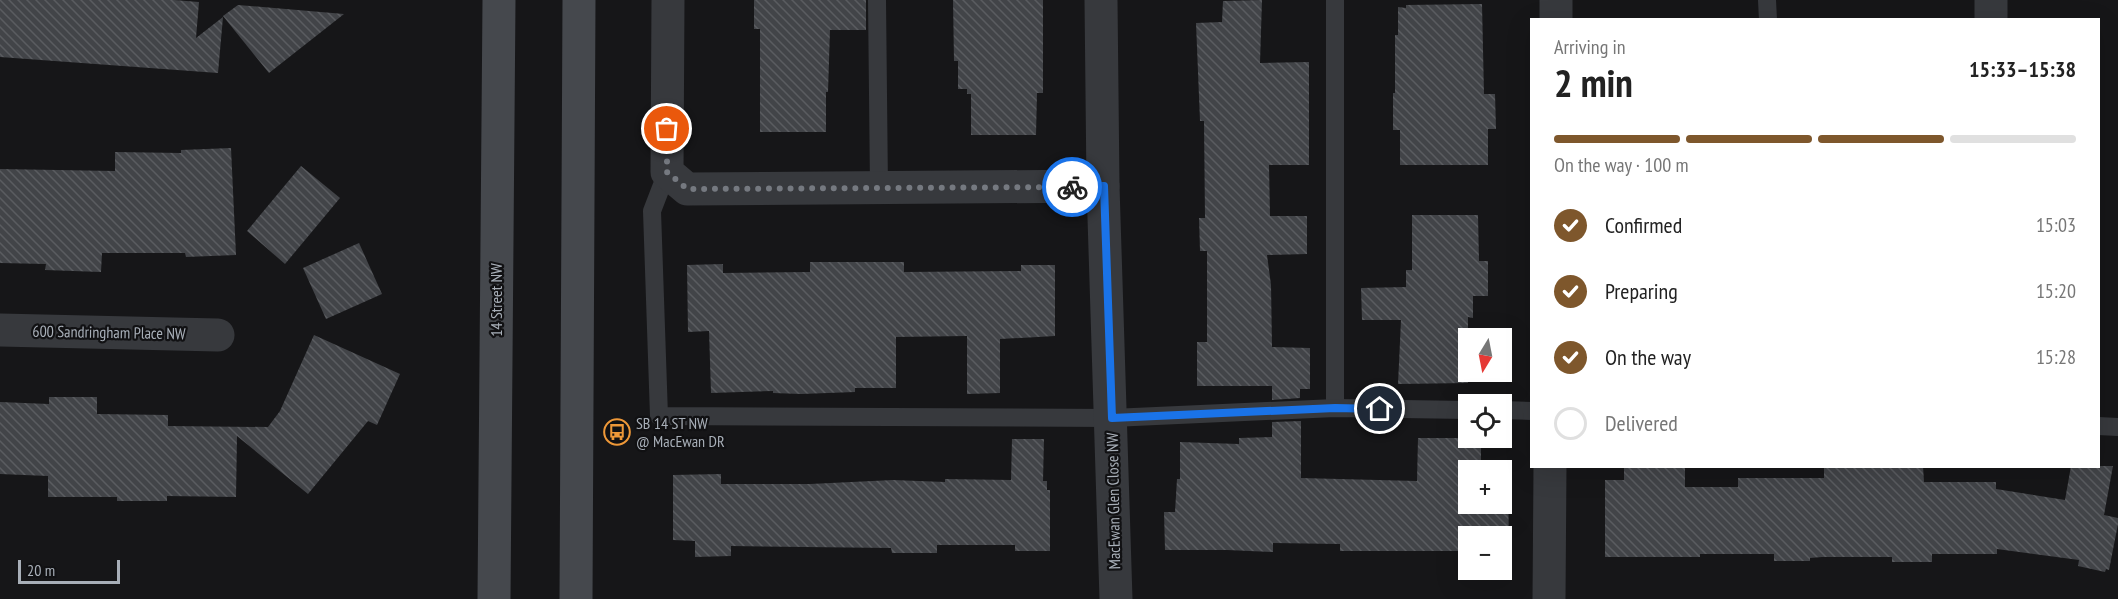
<!DOCTYPE html>
<meta charset="utf-8">
<style>
:root{--surface:#fff;--page:#f6f6f6;--text:#222;--muted:#767676;--line:#e0e0e0;--accent:#7e572c}
body{margin:0;font-family:"PT Sans Narrow",sans-serif;background:var(--page);color:var(--text);height:100vh;display:flex;flex-direction:column;font-size:22px;white-space:nowrap}
*{box-sizing:border-box;margin:0}
p{font-size:20px;color:var(--muted)}
.icon{flex:none;width:33px;height:33px;fill:none;stroke:currentColor;stroke-width:2;stroke-linecap:round;stroke-linejoin:round}
.map{position:relative;flex:1;overflow:hidden}
.details{position:absolute;left:1530px;top:18px;width:570px;height:450px;display:flex;flex-direction:column;background:var(--surface);border-radius:0px;box-shadow:0 6px 24px #0002}
.details>*{flex:none}
.needle{width:39px;rotate:190deg}
.buttons{position:absolute;left:1458px;top:328px;display:grid;gap:12px}
.buttons a{display:grid;place-items:center;width:54px;height:54px;border-radius:0px;background:var(--surface);box-shadow:0 6px 24px #0002;font-size:30px}
.scale{position:absolute;left:18px;bottom:15px;width:102px;box-sizing:border-box;padding-left:6px;border:3px solid #a8afb8;border-top:0;font-size:16px;line-height:21px;white-space:nowrap;color:#a8afb8;-webkit-text-stroke:4px #111113;paint-order:stroke}
.pin{position:absolute;display:grid;place-items:center;width:51px;height:51px;color:#fff;margin:-26px;border:3px solid #fff;border-radius:50%;box-shadow:0 2px 6px #0007}
.courier{position:absolute;display:grid;place-items:center;width:60px;height:60px;margin:-30px;border:4px solid #1a73e8;border-radius:50%;background:#fff;color:#222;box-shadow:0 2px 8px #0007}
.head em{font-style:normal;font-weight:800}
.head div{display:flex;flex-direction:column-reverse}
.head{display:flex;align-items:center;justify-content:space-between;height:102px;padding:0 24px}
h1{font-size:39px;font-weight:800;line-height:45px}
.bar{display:grid;grid-template-columns:repeat(4,1fr);gap:9px 6px;align-content:center;height:72px;padding:0 24px}
.bar i{height:8px;border-radius:4px;background:var(--line)}
.bar .current{background:var(--accent)}
.bar p{grid-column:span 4}
ol{padding:0 24px;list-style:none}
li{display:flex;align-items:center;gap:18px;height:66px}
li p{margin-inline-start:auto}
li .icon{padding:6px;border-radius:50%;background:var(--accent);color:#fff;stroke-width:4}
li:last-child{color:var(--muted)}
li i{width:33px;height:33px;border:3px solid var(--line);border-radius:50%}
.map>svg:first-child{display:block}
.building{fill:url(#building-back-hatch)}
.lines{fill:none;stroke-linecap:round;stroke-linejoin:round}
.lane{stroke:#37393d;stroke-width:18}
.street{stroke:#37393d;stroke-width:33}
.secondary{stroke:#45484d;stroke-width:33}
.done{stroke:#757980;stroke-width:6;stroke-dasharray:0 10.8}
.route{stroke:#1a73e8;stroke-width:8}
.labels{text-anchor:middle;dominant-baseline:central;stroke-width:4.5;stroke-linejoin:round;paint-order:stroke}
.street-label{font-size:16px;fill:#a8afb8;stroke:#111113}
.poi-label{font-size:16px;fill:#a8afb8;stroke:#111113;text-anchor:start}
</style>
<div class="map">
<svg width="2118" height="599" viewBox="0 0 2118 599">
<defs>
<pattern id="building-back-hatch" width="6" height="6" patternUnits="userSpaceOnUse" patternTransform="scale(1.5)"><rect width="6" height="6" fill="#424448"/><path d="M-1 5l2 2M0 0l6 6M5-1l2 2" fill="none" stroke="#5a5c60"/></pattern>
</defs>
<rect width="100%" height="100%" fill="#161618"/>
<g class="building">
<polygon points="0,0 174,0 199,2 196,38 223,17 218,73 0,57"/>
<polygon points="754,0 866,0 866,30 830,30 828,92 826,92 826,132 760,132 760,29 754,29"/>
<polygon points="953,0 1043,0 1043,93 1037,93 1036,135 971,135 971,94 967,94 967,89 958,89 958,61 954,61"/>
<polygon points="1262,0 1260,63 1309,62 1309,165 1269,165 1270,216 1307,216 1307,254 1267,255 1271,285 1272,347 1310,348 1310,389 1300,389 1300,398 1272,400 1272,386 1197,386 1197,342 1207,342 1207,251 1200,251 1199,218 1205,218 1204,121 1200,121 1196,23 1222,22 1223,1"/>
<polygon points="1482,4 1484,94 1495,94 1496,129 1488,129 1488,165 1400,165 1400,130 1393,130 1393,93 1395,93 1395,35 1398,35 1398,7 1406,8 1406,5"/>
<polygon points="238,5 344,14 269,73 223,16"/>
<polygon points="231,148 236,255 186,257 185,253 102,253 101,272 45,270 46,264 0,263 0,169 115,171 115,152 181,153 181,150"/>
<polygon points="301,166 340,198 285,264 247,231"/>
<polygon points="1412,215 1478,215 1479,261 1488,261 1488,296 1473,296 1473,318 1468,317 1468,383 1398,384 1401,320 1362,320 1361,288 1406,287 1406,270 1412,270"/>
<polygon points="359,243 382,294 326,319 303,268"/>
<polygon points="810,262 904,262 904,272 1021,271 1021,265 1055,265 1055,336 1000,339 1000,393 967,394 967,336 896,337 896,388 855,388 855,392 801,394 773,393 773,391 711,393 709,331 688,332 687,265 723,264 723,273 810,272"/>
<polygon points="314,335 400,374 377,425 368,421 308,494 237,436 236,497 167,496 167,501 117,501 117,497 48,497 48,476 0,474 0,402 49,404 49,397 97,397 97,414 168,415 168,426 268,427 280,411"/>
<polygon points="1301,421 1301,478 1417,481 1418,438 1481,438 1481,471 1468,471 1468,504 1502,504 1502,477 1508,477 1509,549 1502,550 1502,537 1468,537 1468,551 1340,551 1340,544 1273,543 1273,552 1227,550 1165,550 1164,512 1175,512 1177,479 1180,479 1180,442 1239,444 1239,438 1272,437 1272,422"/>
<polygon points="1012,439 1044,439 1043,481 1047,481 1047,490 1050,490 1050,551 1015,551 1015,545 937,545 937,553 892,553 891,548 731,546 731,556 695,557 695,541 673,540 673,475 721,474 721,484 810,484 893,480 945,482 945,479 1011,480"/>
<polygon points="1624,466 1685,466 1685,487 1738,487 1738,478 1824,478 1824,466 1923,466 1924,482 1996,482 1996,489 2065,500 2071,466 2113,466 2104,515 2118,518 2118,524 2109,570 2106,569 2105,572 2078,566 2079,560 1997,549 1997,554 1932,554 1932,562 1892,562 1892,557 1822,557 1810,558 1810,561 1774,561 1774,554 1700,554 1700,557 1605,557 1605,480 1624,480"/>
</g>
<g class="lines">
<g class="lane">
<polyline points="877,0 879,188"/>
<polyline points="1335,0 1335,408"/>
<polyline points="1767,0 1768,20"/>
<polyline points="667,172 652,211 659,416 1112,418 1335,408 1468,410"/>
<polyline points="1502,410 1532,411"/>
<polyline points="2098,426 2118,427"/>
</g>
<g class="street">
<polyline points="668,0 667,172 687,189 1103,186"/>
<polyline points="1101,0 1103,186 1116,599"/>
<polyline points="1556,20 1556,0"/>
<polyline points="1991,20 1991,0"/>
<polyline points="0,330 218,335"/>
<polyline points="1549,599 1550,466"/>
</g>
<g class="secondary">
<polyline points="494,599 499,0"/>
<polyline points="576,599 579,0"/>
</g>
</g>
<g class="lines">
<polyline class="done" points="667,129 667,172 687,189 1072,187"/>
<polyline class="route" points="1072,187 1104,186 1112,418 1335,408 1380,409"/>
</g>
<defs>
<g id="bus-ring" transform="scale(1.35)"><circle r="9.5" fill="#111113" stroke="#ee9838" stroke-width="1.5"/><path d="M-5-6H5V4H4V6H2V4H-2V6H-4V4H-5ZM-3.5-4V0h7V-4ZM-3.5 1.2v1.5H-2V1.2ZM2 1.2v1.5H3.5V1.2Z" fill="#ee9838"/></g>
</defs>
<g fill-rule="evenodd">
<use href="#bus-ring" x="617" y="432"/>
</g>
<g class="labels">
<g class="street-label">
<text transform="translate(496 300) rotate(-90)">14 Street NW</text>
<text transform="translate(109 332) rotate(1)">600 Sandringham Place NW</text>
<text transform="translate(1113 501) rotate(-91)">MacEwan Glen Close NW</text>
</g>
<g class="poi-label">
<text x="636" y="423">SB 14 ST NW<tspan x="636" dy="18">@ MacEwan DR</tspan></text>
</g>
</g>
</svg>
<div class="buttons">
<a><svg class="needle" viewBox="-14 -14 28 28"><path d="M0-13l5 13h-10z" fill="#e53935"/><path d="M0 13l5-13h-10z" fill="#767676"/></svg></a>
<a><svg class="icon" aria-label="locate" viewBox="0 0 24 24"><circle cx="12" cy="12" r="6"/><path d="M12 2v4M12 18v4M2 12h4M18 12h4"/></svg></a>
<a>+</a>
<a>−</a>
</div>
<div class="scale">20 m</div>
<div class="pin" style="left:667px;top:129px;background:#ea580c"><svg class="icon" aria-label="bag" viewBox="0 0 24 24"><path d="M5 8h14l-1 12H6zM9 8a3 3 0 0 1 6 0"/></svg></div>
<div class="pin" style="left:1380px;top:409px;background:#1f2937"><svg class="icon" aria-label="home" viewBox="0 0 24 24"><path d="M3 11l9-7 9 7M6 9v11h12V9"/></svg></div>
<div class="courier" style="left:1072px;top:187px"><svg class="icon" aria-label="bike" viewBox="0 0 24 24"><circle cx="6" cy="16" r="4"/><circle cx="18" cy="16" r="4"/><path d="M6 16l4-8h5l3 8M10 8l3 8H6M13 5h3"/></svg></div>
<section class="details">
<div class="head"><div><h1>2 min</h1><p>Arriving in</p></div><em>15:33–15:38</em></div>
<div class="bar"><i class="current"></i><i class="current"></i><i class="current"></i><i></i><p>On the way · 100 m</p></div>
<ol>
<li><svg class="icon" aria-label="check" viewBox="0 0 24 24"><path d="M5 12l5 5 9-10"/></svg>Confirmed<p>15:03</p></li>
<li><svg class="icon" aria-label="check" viewBox="0 0 24 24"><path d="M5 12l5 5 9-10"/></svg>Preparing<p>15:20</p></li>
<li><svg class="icon" aria-label="check" viewBox="0 0 24 24"><path d="M5 12l5 5 9-10"/></svg>On the way<p>15:28</p></li>
<li><i></i>Delivered</li>
</ol>
</section>
</div>
